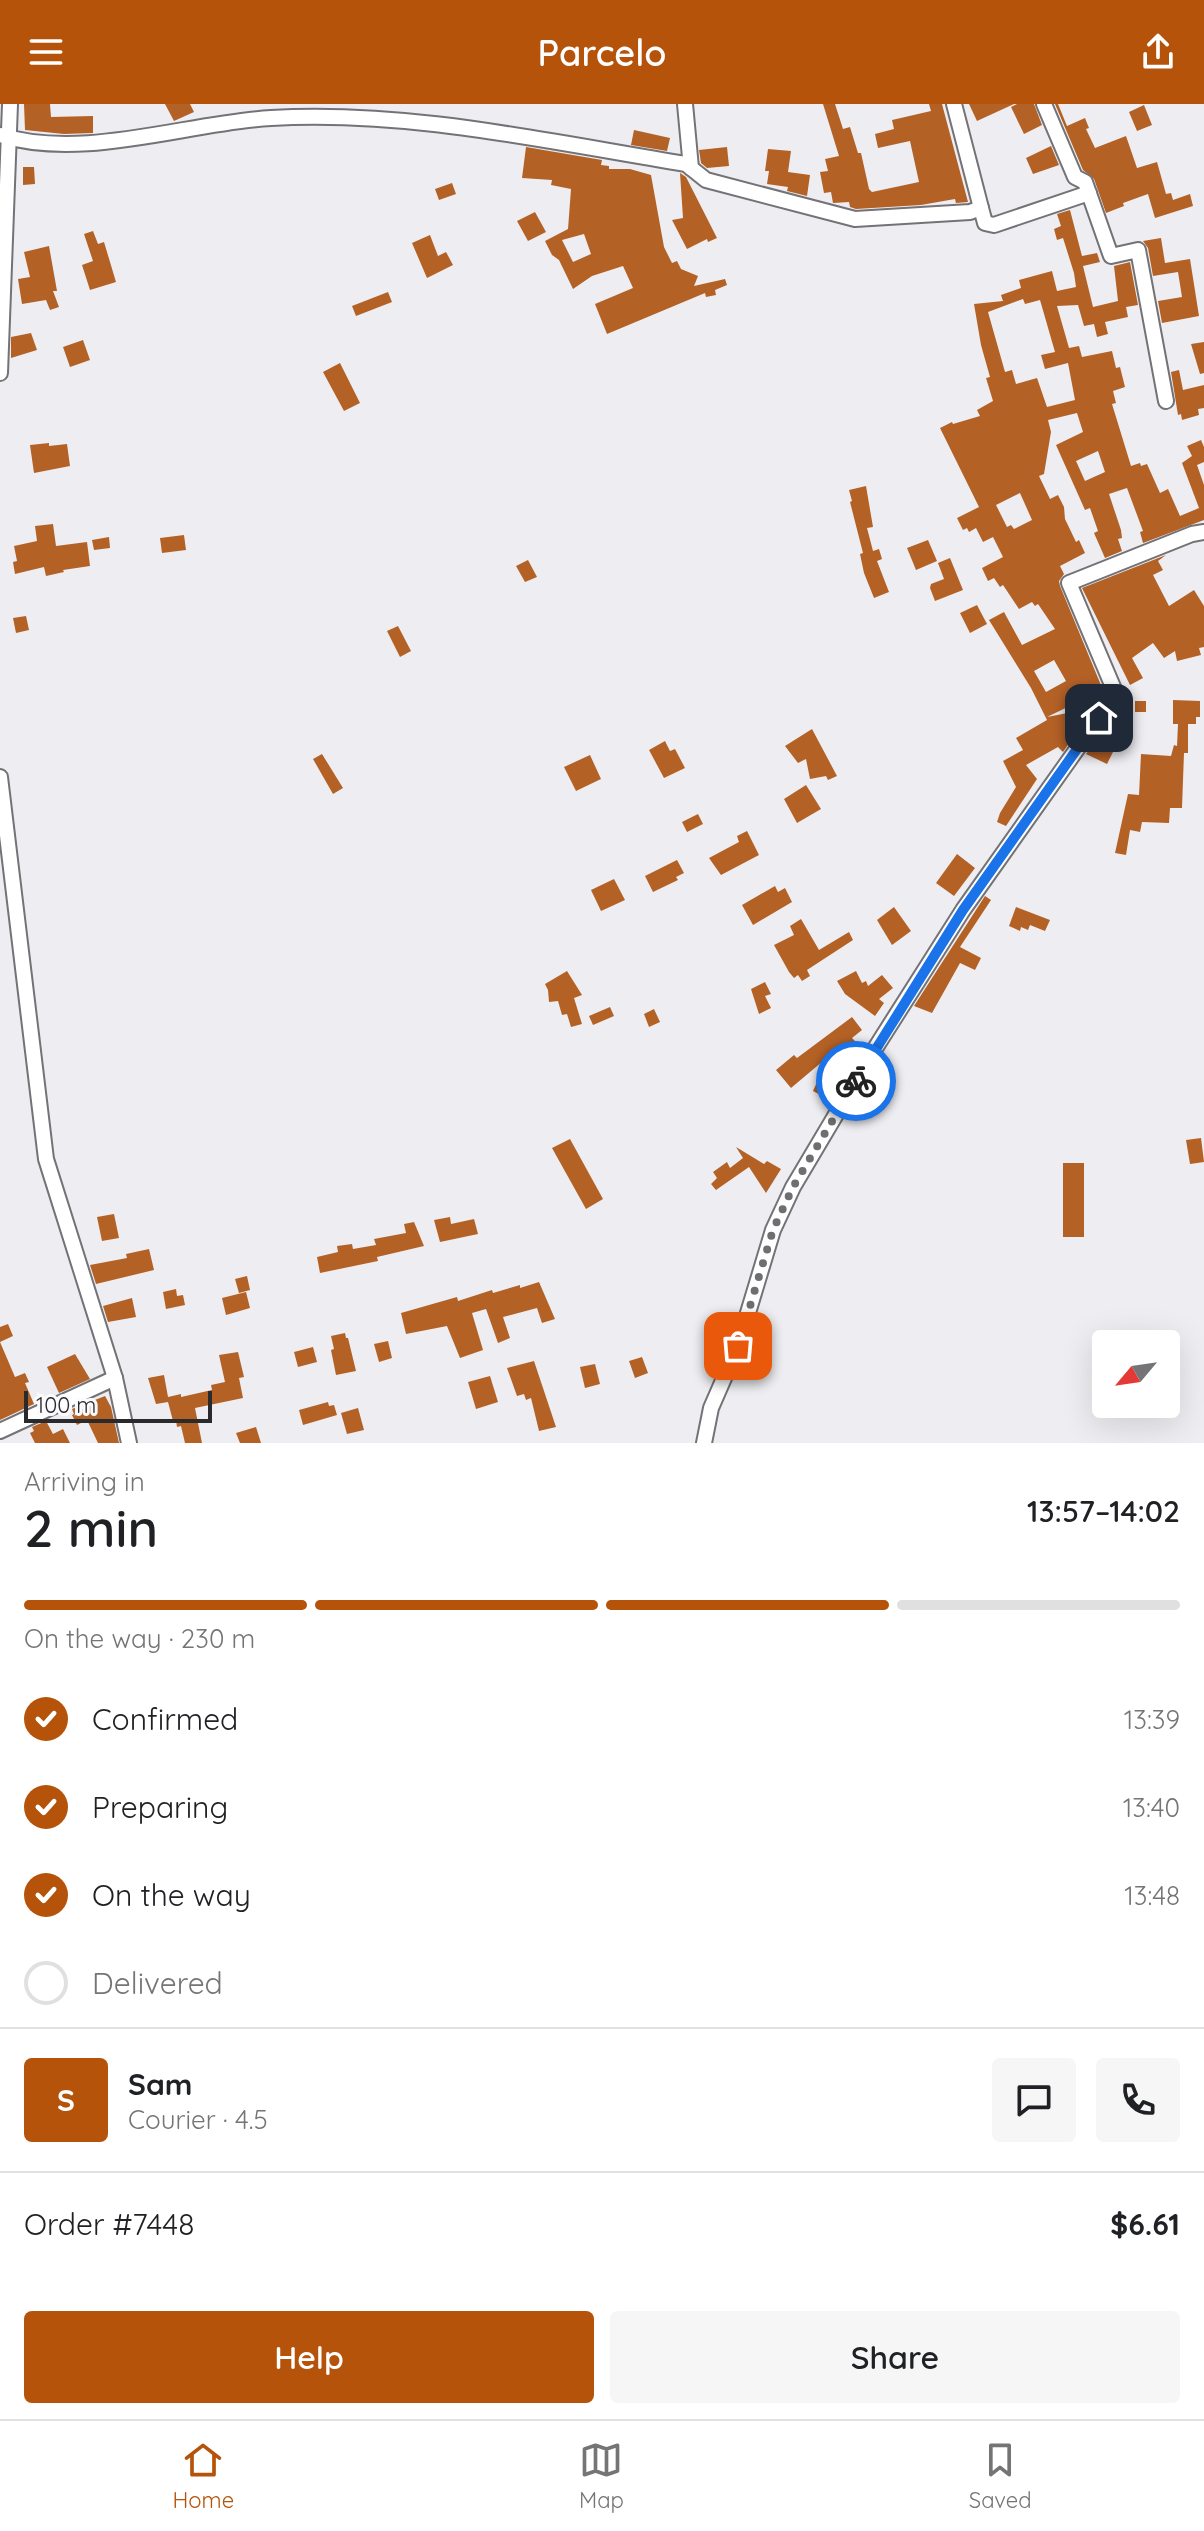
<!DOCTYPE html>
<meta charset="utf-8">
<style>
:root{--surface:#fff;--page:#f6f6f6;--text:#202124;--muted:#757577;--line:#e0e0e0;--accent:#b45309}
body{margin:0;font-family:Quicksand,sans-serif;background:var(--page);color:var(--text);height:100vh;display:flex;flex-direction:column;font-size:30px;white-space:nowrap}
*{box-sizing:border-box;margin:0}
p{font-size:26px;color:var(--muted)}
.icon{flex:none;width:44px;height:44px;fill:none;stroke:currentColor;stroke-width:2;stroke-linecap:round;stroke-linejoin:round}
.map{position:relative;height:1339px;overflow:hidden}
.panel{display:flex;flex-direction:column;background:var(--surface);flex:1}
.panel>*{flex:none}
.needle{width:52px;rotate:241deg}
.tools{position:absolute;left:1092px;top:1226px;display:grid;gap:16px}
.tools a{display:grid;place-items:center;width:88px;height:88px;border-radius:8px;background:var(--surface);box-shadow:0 8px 32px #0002;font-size:40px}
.scale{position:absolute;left:24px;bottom:20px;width:188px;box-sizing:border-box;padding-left:8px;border:4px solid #2a2a2c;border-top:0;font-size:22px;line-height:28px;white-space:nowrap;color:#2a2a2c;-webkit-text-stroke:6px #fbfbfe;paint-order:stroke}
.pin{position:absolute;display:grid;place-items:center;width:68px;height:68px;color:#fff;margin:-34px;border-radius:16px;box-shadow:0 4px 12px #0006}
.courier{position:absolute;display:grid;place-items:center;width:80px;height:80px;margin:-40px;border:6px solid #1a73e8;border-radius:50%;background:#fff;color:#222;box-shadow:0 2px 10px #0007}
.summary em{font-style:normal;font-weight:600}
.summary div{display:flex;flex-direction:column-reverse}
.summary{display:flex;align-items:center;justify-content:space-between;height:136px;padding:0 24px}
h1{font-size:52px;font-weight:600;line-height:60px}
.bar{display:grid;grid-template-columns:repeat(4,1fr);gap:12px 8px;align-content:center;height:96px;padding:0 24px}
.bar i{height:10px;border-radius:6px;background:var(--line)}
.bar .on{background:var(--accent)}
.bar p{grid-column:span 4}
.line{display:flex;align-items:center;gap:20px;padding:0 24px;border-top:2px solid var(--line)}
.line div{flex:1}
.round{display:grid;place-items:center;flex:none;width:84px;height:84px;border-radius:8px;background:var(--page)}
ol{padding:0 24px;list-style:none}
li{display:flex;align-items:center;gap:24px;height:88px}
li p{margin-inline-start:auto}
li .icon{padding:8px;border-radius:50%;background:var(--accent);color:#fff;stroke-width:4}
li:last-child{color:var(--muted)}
li i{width:44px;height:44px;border:4px solid var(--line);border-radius:50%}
.cta{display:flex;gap:16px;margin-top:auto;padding:16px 24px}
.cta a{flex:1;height:92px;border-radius:8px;background:var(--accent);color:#fff;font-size:32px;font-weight:600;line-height:92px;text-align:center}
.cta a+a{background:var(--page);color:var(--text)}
header{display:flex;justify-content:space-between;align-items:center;height:104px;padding:0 24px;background:var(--accent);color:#fff;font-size:36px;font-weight:600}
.tabs{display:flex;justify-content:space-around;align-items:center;height:112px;border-top:2px solid var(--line);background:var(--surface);font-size:22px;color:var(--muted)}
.tabs a{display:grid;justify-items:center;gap:4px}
.tabs .on{color:var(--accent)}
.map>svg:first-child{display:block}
.building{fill:#b46126;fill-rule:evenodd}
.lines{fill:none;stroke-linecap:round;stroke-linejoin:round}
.minor-casing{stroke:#737377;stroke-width:18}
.minor{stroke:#fff;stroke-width:14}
.done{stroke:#6f6f71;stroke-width:8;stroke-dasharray:0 14.4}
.route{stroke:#1a73e8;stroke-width:10}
</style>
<header><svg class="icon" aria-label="menu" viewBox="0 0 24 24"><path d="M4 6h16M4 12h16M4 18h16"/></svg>Parcelo<svg class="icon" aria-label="share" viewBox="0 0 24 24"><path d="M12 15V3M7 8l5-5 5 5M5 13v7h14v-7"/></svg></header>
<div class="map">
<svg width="1204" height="1339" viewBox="0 0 1204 1339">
<rect width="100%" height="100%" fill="#eeeef2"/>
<g class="building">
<polygon points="24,0 50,0 51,13 93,12 93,29 64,30 25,26"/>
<polygon points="165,0 190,0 194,8 174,17"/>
<polygon points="823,0 835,0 843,25 850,23 858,49 861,49 869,85 872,88 919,78 910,37 878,44 875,30 894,25 892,16 931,7 929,0 942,0 968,98 956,99 955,95 921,101 856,105 850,103 849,98 833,99 831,88 824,89 820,68 828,67 825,55 839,52"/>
<polygon points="969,0 1014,0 977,17"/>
<polygon points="1017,0 1034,0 1042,21 1024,30 1011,3"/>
<polygon points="1055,0 1058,0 1067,22 1085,14 1089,24 1086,25 1095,44 1126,32 1137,64 1157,58 1166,90 1171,89 1173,96 1190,90 1193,102 1155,114 1148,90 1123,99 1124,102 1106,109 1094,75 1083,66"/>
<polygon points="1144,1 1152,21 1137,27 1129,8"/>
<polygon points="634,26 670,34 667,47 631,41"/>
<polygon points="1051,42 1059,61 1033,70 1026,54"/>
<path d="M526,43L602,56L601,61L609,62V65H630L651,71L664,143L672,159L677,157L681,165L698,172L694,182L725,175L727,181L715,186L716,191L706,193L705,189L607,230L595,200L633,184L623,162L592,172L573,185L559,156L552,151L545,137L568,125L571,85L551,81L552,76L522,74ZM584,130L591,150L573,158L562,136Z"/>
<polygon points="727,43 729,62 707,64 701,59 699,46"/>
<polygon points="768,45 791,47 788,68 810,71 807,92 787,87 788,83 767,80 769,67 765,67"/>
<polygon points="23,63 34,63 35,80 23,81"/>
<polygon points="680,69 686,73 717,134 708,138 707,135 687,145 672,116 683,114"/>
<polygon points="452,79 456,90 439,96 435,85"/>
<path d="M1070,106L1082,152L1097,149L1100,158L1083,162L1093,203L1118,197L1114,162L1130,158L1138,201L1126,203L1128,213L1105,218L1108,230L1097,233L1094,220L1084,222L1078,201L1057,202L1069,244L1079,242L1082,253L1112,247L1116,264L1120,263L1125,283L1113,287L1116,299L1112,300L1131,362L1140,359L1141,362L1147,360L1160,389L1168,385L1180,412L1199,404L1182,359L1192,352L1187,342L1201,336L1204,343V358L1197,361L1204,381V416L1143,439L1140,428L1143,427L1127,384L1109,390L1121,426L1122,434L1118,435L1122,447L1105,454L1094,429L1098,427L1090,404L1085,406L1056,341L1083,328L1077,309L1048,316L1051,328L1044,370L1039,372L1050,395L1058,391L1064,403L1065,415L1076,438L1079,436L1085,449L1060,462L1064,470L1059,477L1060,482L1103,586L1047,613L1093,604L1063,648L1058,643L1026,661L1037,675L1006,722L997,718L1000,709L1016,683L1003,657L1023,646L1016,634L1047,616L1031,584L989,516L1004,508L1022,541L1055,525L1038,500L1035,502L1032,498L1019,505L1003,481L1000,483L994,474L988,477L982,464L1003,453L993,433L983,438L976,424L969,428L967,424L963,426L957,414L979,403L940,324L952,318L953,320L980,312L977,306L993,297L986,274L990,273L981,241L974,200L1003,197L1001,191L1021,184L1019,176L1052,167L1057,187L1076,183L1074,169L1063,134L1057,136L1054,125L1061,122L1057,110ZM1023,195L1025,200L1040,196L1055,248L1041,251L1045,265L1068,259L1075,296L1047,303L1037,274L1016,280L1012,266L1005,268L988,208ZM1098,347L1105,368L1085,377L1076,357ZM1020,389L1032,416L1014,425L1011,421L1007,423L996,401ZM1054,556L1066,577L1046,588L1034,567Z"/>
<polygon points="535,108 546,128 528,137 517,117"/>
<polygon points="93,127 98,140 104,138 116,178 90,186 82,161 93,157 84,130"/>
<polygon points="430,131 438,152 446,148 453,161 427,174 412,139"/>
<polygon points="1161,134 1165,159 1190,155 1199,212 1162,219 1158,197 1182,193 1178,168 1153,172 1156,189 1148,144 1143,137"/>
<polygon points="49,142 57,187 53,187 59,203 50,206 46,196 22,200 18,175 30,173 24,148"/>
<polygon points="388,188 392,198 356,212 352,202"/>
<polygon points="31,229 37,246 11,254 11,233"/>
<polygon points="83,236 90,256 70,263 63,243"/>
<polygon points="1204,238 1204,269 1200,270 1191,240"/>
<polygon points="340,259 360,299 344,307 323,268"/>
<polygon points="1179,266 1183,286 1204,281 1204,304 1198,305 1199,311 1182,316 1181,310 1178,311 1171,268"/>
<polygon points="49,339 49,342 67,340 70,362 34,369 30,341"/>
<polygon points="866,382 873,423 867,424 873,447 879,445 882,455 877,457 889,488 874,494 864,469 860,450 863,449 850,398 852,397 849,386"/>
<polygon points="53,420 56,442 87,438 90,462 63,466 64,468 46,472 44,463 15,470 13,458 17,457 14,442 37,437 35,422"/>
<polygon points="184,431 186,446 162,449 160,434"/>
<polygon points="109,433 110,444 94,446 92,436"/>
<polygon points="928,436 937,457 916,466 907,444"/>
<polygon points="1166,451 1158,457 1163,466 1153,471 1169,502 1194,486 1204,502 1204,543 1199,544 1201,551 1177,557 1175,547 1164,554 1153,539 1132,554 1143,574 1130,581 1082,484"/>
<polygon points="950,454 963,486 935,497 930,484 931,480 944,475 938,459"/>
<polygon points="528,456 537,473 525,478 516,462"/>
<polygon points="977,501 987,520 970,529 960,509"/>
<polygon points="26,512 29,526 16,529 13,514"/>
<polygon points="398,522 411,547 400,553 387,527"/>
<polygon points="1173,596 1200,597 1200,613 1196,613 1196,620 1188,620 1188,649 1184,649 1182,704 1170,704 1169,719 1142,718 1140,728 1130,726 1126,751 1115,749 1128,690 1139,691 1141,650 1171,652 1174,641 1177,642 1178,620 1173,620"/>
<rect x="1135" y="597" width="11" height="11"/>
<polygon points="812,625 837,672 828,676 826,672 810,675 806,655 798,659 785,642"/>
<polygon points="1098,633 1116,642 1107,660 1086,650"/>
<polygon points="665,637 670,647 675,645 685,664 664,674 649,646"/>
<polygon points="322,650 343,684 333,690 313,655"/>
<polygon points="590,651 601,675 576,687 564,663"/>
<polygon points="806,681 821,705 797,719 784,695"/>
<polygon points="698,710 703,720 687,728 682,718"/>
<polygon points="747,727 759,751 721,771 709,754 739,738 737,732"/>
<polygon points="957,750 975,764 954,792 936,779"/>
<polygon points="677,756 684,769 676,773 678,776 653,788 645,772"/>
<polygon points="614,775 625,796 601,807 591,786"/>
<polygon points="775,782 778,788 785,784 792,798 753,821 742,801"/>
<polygon points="985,792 991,796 960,843 981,854 975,866 960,859 932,909 914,902"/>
<polygon points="894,803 911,827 892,841 877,816"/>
<polygon points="1016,803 1050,816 1045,827 1030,821 1028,826 1021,823 1020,827 1009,822"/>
<polygon points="801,815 819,846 849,828 853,836 807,866 810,872 802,877 798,871 794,874 789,868 774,841 794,831 790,822"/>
<polygon points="567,867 582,891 574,894 582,920 571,923 567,910 562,911 558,897 549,898 548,886 545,880"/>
<polygon points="856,867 862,879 866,877 868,882 882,871 893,884 879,895 884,899 875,912 845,890 837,877"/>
<polygon points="765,878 771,890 765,892 771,904 759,910 751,885"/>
<polygon points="610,903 614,912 593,921 589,912"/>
<polygon points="654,905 660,918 649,923 644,910"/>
<polygon points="852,913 862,926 852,934 857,939 837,957 844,962 831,979 824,993 813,987 829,952 791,984 776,966 794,951 797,954"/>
<polygon points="1201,1034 1204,1058 1190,1060 1186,1036"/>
<polygon points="570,1035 603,1095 586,1105 552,1044"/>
<polygon points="736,1043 764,1060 767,1057 781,1065 766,1089 749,1063 716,1086 711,1080 717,1074 713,1068 727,1058 730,1064 743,1054"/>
<rect x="1063" y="1059" width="21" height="74"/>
<polygon points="114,1110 119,1134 102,1137 97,1113"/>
<polygon points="450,1113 451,1120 474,1115 478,1130 440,1138 434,1116"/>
<polygon points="414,1118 424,1142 377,1153 378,1157 320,1169 317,1153 338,1148 337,1142 352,1140 353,1145 376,1141 374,1135 406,1129 404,1120"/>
<polygon points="149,1145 154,1166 96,1180 90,1161 127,1154 126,1150"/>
<polygon points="247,1172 250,1186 239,1189 235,1175"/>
<polygon points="539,1178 555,1215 542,1219 537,1204 503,1213 510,1234 498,1239 486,1205 472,1209 483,1246 460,1254 447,1222 406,1230 401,1209 457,1193 458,1197 492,1186 493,1189 520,1181 520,1184"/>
<polygon points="176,1185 177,1192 183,1191 185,1201 166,1205 163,1188"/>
<polygon points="246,1188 250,1204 226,1211 222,1194"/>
<polygon points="132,1194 136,1213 108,1218 103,1202"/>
<polygon points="8,1220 13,1232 0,1238 15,1273 25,1269 29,1278 25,1279 34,1300 0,1316 0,1223"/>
<polygon points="345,1229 346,1234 348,1234 356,1267 336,1271 331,1246 334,1245 331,1232"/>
<polygon points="388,1237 392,1254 379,1258 374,1240"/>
<polygon points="313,1243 317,1258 298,1263 294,1248"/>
<polygon points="238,1248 244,1273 239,1274 243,1294 195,1304 202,1339 185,1339 181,1322 177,1323 176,1316 173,1317 168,1298 156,1300 148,1274 164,1271 168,1293 181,1290 181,1293 212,1286 211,1281 225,1278 219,1251"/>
<polygon points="75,1250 90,1275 59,1289 47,1263"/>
<polygon points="642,1253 648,1269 635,1274 629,1257"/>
<polygon points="534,1257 556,1323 539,1327 531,1294 526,1296 524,1290 517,1292 507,1264"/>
<polygon points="595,1260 600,1280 585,1284 580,1263"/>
<polygon points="490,1272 498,1298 476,1305 468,1278"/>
<polygon points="105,1292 111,1303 119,1339 98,1339 87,1316 77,1321 72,1311 74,1310 72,1305"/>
<polygon points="328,1298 329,1302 334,1301 337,1311 303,1321 299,1306"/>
<polygon points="358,1304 364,1326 347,1330 341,1309"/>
<polygon points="46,1317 53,1330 63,1325 70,1339 35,1339 30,1329 34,1327 32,1323"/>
<polygon points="256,1323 261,1339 240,1339 236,1329"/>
</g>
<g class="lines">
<g class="minor-casing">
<g id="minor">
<polyline points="685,0 691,64"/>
<polyline points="1044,0 1075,73 1085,78 1111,152 1138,146 1166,297"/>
<path d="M0,31C82,57 186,19 271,14C410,6 549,38 686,60L706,76L855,115L970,108L981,104L954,0"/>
<polyline points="981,104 985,119 994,121 1089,89"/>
<polyline points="0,269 10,0"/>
<polyline points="0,673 46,1055 115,1274 129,1339"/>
<polyline points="0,1327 115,1274"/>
<polyline points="704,1339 711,1304 738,1242 773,1126 793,1083 876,943 963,806 1116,590 1069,479 1192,430 1204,428"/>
</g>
</g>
<use href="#minor" class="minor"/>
</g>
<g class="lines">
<polyline class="done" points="738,1242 773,1126 793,1083 856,977"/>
<polyline class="route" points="856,977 963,806 1099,614"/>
</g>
</svg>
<div class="tools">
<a><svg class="needle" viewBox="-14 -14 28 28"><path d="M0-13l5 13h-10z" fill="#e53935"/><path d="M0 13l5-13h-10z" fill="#757577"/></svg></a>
</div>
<div class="scale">100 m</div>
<div class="pin" style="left:738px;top:1242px;background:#ea580c"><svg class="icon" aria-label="bag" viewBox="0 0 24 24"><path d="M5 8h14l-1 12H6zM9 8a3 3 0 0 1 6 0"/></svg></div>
<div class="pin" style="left:1099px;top:614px;background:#1f2937"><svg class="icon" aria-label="home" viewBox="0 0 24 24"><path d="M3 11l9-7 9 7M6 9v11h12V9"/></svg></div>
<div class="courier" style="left:856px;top:977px"><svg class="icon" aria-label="bike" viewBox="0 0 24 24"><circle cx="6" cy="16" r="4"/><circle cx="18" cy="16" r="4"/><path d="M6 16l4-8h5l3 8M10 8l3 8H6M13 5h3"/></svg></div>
</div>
<section class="panel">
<div class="summary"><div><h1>2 min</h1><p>Arriving in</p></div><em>13:57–14:02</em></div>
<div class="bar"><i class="on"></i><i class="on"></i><i class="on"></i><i></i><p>On the way · 230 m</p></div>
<ol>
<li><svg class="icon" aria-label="check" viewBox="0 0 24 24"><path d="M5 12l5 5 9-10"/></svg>Confirmed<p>13:39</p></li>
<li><svg class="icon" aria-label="check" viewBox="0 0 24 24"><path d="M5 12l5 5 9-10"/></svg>Preparing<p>13:40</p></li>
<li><svg class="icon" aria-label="check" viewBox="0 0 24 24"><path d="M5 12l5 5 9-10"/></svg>On the way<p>13:48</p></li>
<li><i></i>Delivered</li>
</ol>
<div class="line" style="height:144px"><b class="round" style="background:var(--accent);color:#fff">S</b><div><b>Sam</b><p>Courier · 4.5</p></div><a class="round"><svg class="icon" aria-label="chat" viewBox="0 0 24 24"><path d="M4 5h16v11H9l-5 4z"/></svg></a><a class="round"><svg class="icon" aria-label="phone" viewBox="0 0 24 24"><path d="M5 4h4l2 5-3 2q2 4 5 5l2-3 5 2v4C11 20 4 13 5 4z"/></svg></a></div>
<div class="line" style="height:104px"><div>Order #7448</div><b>$6.61</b></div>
<div class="cta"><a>Help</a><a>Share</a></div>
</section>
<nav class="tabs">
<a class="on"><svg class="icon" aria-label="home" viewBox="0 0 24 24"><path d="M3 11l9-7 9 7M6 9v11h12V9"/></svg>Home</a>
<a><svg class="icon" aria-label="map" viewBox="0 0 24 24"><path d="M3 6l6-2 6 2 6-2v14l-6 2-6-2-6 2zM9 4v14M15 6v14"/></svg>Map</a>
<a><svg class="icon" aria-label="saved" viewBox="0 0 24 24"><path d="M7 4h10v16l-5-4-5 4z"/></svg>Saved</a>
</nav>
